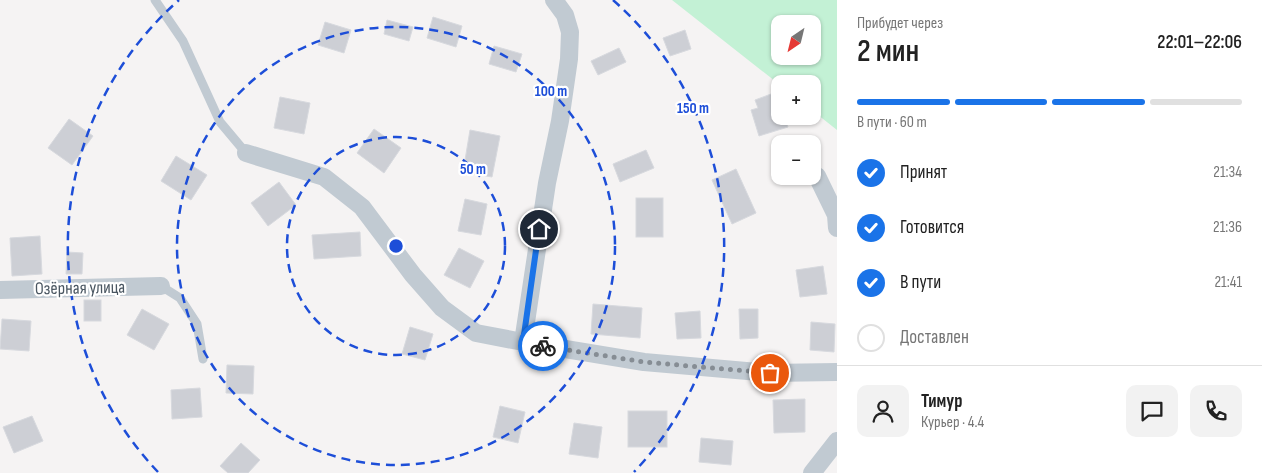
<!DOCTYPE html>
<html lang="ru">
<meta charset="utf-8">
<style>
:root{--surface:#fff;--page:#f2f2f2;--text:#222;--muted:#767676;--line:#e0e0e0;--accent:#1a73e8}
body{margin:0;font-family:"Sofia Sans Condensed",sans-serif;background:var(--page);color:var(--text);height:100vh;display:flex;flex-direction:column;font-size:19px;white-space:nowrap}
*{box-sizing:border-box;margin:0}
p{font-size:16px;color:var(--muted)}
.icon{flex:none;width:28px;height:28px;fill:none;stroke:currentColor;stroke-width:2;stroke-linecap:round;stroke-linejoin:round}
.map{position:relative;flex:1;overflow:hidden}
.drawer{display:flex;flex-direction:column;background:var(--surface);width:425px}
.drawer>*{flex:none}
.needle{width:32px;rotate:215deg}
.buttons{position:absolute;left:771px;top:15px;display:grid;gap:10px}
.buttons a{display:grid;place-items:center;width:50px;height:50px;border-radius:10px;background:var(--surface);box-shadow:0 1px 4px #0004;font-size:25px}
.pin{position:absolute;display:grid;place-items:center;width:42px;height:42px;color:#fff;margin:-21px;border:2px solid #fff;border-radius:50%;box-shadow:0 1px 5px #0007}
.courier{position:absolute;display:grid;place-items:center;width:50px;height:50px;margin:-25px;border:4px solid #1a73e8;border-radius:50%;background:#fff;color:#222;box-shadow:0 1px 6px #0007}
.headline em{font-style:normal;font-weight:600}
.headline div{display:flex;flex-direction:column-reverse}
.headline{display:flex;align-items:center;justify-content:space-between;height:85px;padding:0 20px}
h1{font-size:32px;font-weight:600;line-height:38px}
.bar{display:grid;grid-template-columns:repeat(4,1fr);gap:8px 5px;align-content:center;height:60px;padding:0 20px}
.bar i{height:6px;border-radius:4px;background:var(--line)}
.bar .active{background:var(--accent)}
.bar p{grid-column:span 4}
.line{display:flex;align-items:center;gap:12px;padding:0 20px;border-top:1px solid var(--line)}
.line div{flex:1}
.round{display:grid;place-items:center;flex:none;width:52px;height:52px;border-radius:10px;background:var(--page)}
ol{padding:0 20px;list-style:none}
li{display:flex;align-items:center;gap:15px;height:55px}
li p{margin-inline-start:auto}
li .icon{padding:5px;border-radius:50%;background:var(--accent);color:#fff;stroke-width:4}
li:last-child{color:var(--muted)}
li i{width:28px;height:28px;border:2px solid var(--line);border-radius:50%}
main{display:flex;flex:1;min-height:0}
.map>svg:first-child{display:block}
.green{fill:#c3f1d5;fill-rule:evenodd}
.building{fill:#cdcfd5;stroke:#d7d9de}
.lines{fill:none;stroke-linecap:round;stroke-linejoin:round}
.lane{stroke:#c1cad2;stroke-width:9}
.street{stroke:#c1cad2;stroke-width:18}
.done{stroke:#868d94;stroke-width:5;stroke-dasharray:0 9}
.route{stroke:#1a73e8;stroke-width:6}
.ring{fill:none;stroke:#1d4ed8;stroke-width:2.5;stroke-dasharray:9 6}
.labels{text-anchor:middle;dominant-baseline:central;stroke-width:4.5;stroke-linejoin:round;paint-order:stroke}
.street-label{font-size:18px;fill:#4a5661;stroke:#fff}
.centre{fill:#1d4ed8;stroke:#fff;stroke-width:2.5}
.ring-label{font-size:15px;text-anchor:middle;font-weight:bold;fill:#1d4ed8;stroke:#fff;stroke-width:4.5;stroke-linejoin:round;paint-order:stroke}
</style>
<main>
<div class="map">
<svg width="837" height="473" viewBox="0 0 837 473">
<rect width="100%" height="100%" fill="#f5f3f3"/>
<path class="green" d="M672,0H837V130L813,111L812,84H780V85ZM780,24H812V56H780Z"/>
<g class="building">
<polygon points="433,17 462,26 456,47 427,38"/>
<polygon points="387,20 413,27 409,41 384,34"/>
<polygon points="325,22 351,30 344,53 318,45"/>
<polygon points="685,30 691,49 670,56 663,38"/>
<polygon points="494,46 522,54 516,72 489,64"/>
<polygon points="619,48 626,62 598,75 591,61"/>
<polygon points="771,94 779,116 784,116 788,127 759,136 751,110 758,108 755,100"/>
<polygon points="280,97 310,103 304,134 274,128"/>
<polygon points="69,119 93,136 72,165 48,148"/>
<polygon points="374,129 401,148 384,173 357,153"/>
<polygon points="470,130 500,136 492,177 463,172"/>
<polygon points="646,150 654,168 620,182 613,164"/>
<polygon points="176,156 207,175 191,200 161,181"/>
<polygon points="736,169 756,213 732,224 712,180"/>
<polygon points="279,182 296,205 268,226 251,203"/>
<rect x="636" y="198" width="27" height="39"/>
<polygon points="465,199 487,204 481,235 458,231"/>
<polygon points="360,232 361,256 314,259 312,235"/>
<polygon points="40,236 42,274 12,276 10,238"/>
<polygon points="459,248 484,261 470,288 444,275"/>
<polygon points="67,252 83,253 82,274 66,274"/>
<polygon points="823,266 827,294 800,297 796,270"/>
<rect x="84" y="300" width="17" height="21"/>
<polygon points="593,304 642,308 640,338 591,334"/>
<polygon points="142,309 169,324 154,350 127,335"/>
<polygon points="739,309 758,309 758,338 740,339"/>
<polygon points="700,311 701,338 677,339 675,313"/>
<polygon points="2,319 31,321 29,351 0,349"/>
<polygon points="811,322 835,324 834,352 810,350"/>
<polygon points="410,327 433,334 425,360 402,354"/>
<polygon points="227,365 254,366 253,394 226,393"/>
<polygon points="200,388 202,417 172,419 171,390"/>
<polygon points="805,399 805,432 774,433 773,400"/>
<polygon points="500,406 525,412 518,443 493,437"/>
<rect x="628" y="411" width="39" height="36"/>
<polygon points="32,416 43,441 14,453 3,427"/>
<polygon points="574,423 602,427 598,458 569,454"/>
<polygon points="701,438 733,441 731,465 699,462"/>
<polygon points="241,443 260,460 248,473 228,473 220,466"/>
</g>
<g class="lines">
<g class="lane">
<polyline points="155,0 183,41 220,122 246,153"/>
<polyline points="161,286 180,298 197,324 203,359"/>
</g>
<g class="street">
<polyline points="246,153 324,177 362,207 413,275 442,308 476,333 523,342 644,362 770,373 837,372"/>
<polyline points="817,176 836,215 837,228"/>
<polyline points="0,290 161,286"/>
<polyline points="523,342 547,183 560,121 569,59 570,32 565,15 554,0"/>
<polyline points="812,473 837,441"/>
</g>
</g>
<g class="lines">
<polyline class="done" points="543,346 644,362 770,373"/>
<polyline class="route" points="539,229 523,342 543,346"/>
</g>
<g class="ring">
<circle cx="396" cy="246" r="109"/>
<circle cx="396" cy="246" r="219"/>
<path d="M158 472A328 328 0 0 1 179 0M613 0A328 328 0 0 1 634 472"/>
</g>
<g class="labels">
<g class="street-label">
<text transform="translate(80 288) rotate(-1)">Озёрная улица</text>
</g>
</g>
<circle cx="396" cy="246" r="8" class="centre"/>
<g class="ring-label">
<text x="551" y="96">100 m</text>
<text x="693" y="113">150 m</text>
<text x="473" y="174">50 m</text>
</g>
</svg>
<div class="buttons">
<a><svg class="needle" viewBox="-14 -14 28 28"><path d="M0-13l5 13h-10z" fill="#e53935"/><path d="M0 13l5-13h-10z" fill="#767676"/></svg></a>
<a>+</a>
<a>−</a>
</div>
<div class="pin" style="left:770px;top:373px;background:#ea580c"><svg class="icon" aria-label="bag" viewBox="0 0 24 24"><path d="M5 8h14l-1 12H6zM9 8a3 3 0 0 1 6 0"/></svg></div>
<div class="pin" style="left:539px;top:229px;background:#1f2937"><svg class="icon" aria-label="home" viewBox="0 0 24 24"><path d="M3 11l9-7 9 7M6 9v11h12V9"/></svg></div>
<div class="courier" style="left:543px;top:346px"><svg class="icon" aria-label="bike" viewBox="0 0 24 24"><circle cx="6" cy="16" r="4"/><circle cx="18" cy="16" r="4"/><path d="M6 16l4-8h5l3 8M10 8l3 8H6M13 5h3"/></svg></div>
</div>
<section class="drawer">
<div class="headline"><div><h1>2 мин</h1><p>Прибудет через</p></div><em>22:01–22:06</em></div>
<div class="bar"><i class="active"></i><i class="active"></i><i class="active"></i><i></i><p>В пути · 60 m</p></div>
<ol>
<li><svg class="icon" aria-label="check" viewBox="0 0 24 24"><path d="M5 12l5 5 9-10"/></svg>Принят<p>21:34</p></li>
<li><svg class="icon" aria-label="check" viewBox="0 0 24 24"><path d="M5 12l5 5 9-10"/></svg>Готовится<p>21:36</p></li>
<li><svg class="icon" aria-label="check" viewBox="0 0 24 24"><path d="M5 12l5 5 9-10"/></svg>В пути<p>21:41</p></li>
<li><i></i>Доставлен</li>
</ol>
<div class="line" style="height:90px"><a class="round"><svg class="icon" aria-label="person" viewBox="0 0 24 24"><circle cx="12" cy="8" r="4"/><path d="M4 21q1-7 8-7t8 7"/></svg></a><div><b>Тимур</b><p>Курьер · 4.4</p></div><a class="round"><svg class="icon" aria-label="chat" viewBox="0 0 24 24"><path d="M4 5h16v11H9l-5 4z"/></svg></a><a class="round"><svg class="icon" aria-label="phone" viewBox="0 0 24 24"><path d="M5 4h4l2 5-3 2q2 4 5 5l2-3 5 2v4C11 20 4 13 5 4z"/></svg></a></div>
</section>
</main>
